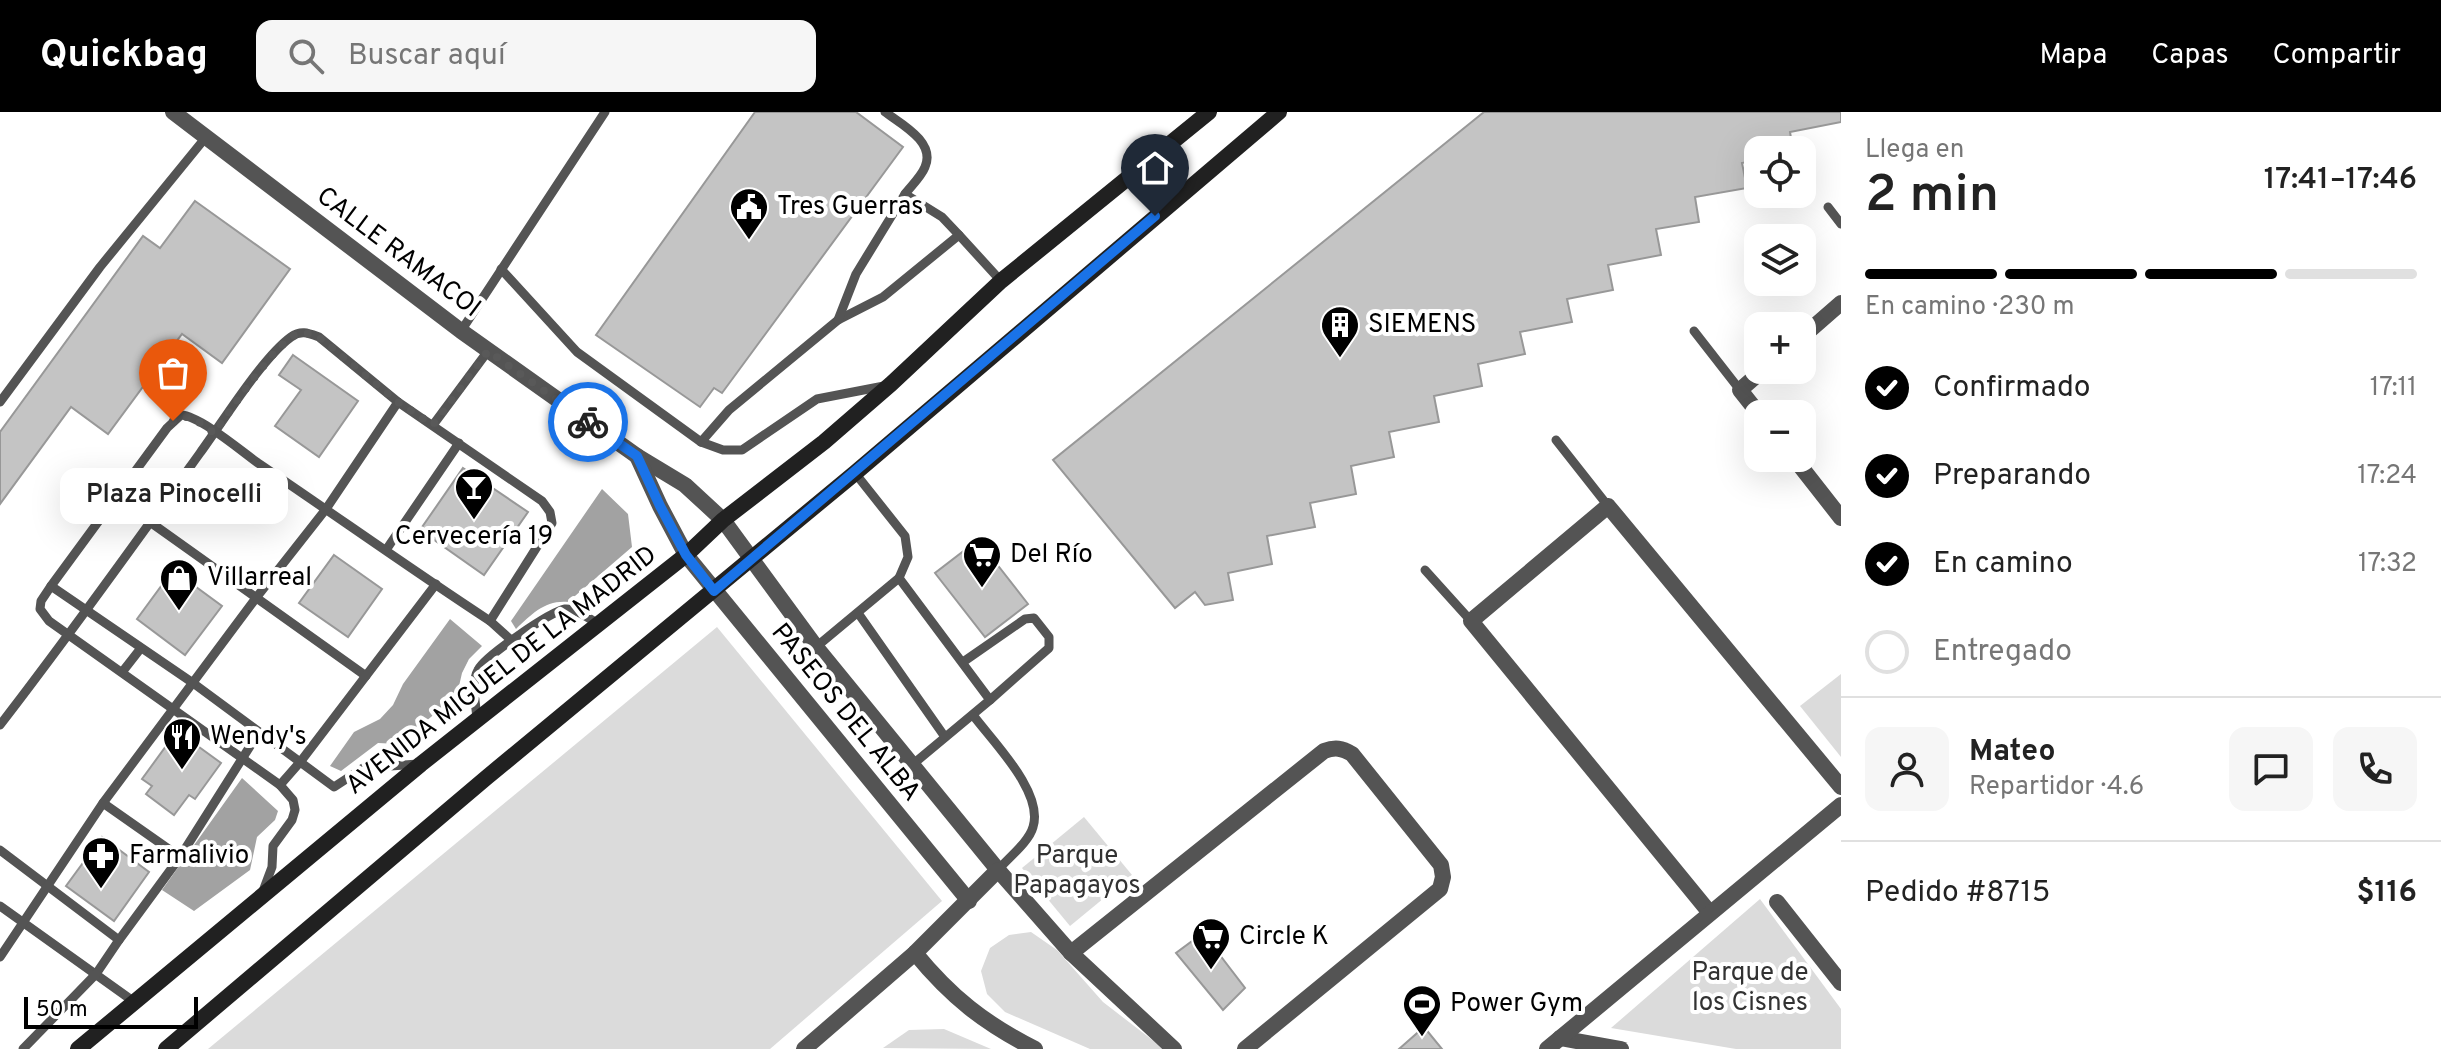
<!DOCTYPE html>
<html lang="es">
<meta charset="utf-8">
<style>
:root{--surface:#fff;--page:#f6f6f6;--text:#222;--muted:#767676;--line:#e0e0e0;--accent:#000}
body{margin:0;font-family:Overpass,sans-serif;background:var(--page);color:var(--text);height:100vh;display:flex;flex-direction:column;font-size:30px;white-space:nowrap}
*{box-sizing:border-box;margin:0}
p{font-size:26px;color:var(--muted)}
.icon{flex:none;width:44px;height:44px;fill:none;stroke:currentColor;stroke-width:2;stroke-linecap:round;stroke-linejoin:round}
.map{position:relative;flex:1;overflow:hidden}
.sheet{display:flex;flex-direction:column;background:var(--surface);width:600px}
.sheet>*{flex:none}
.controls{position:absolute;left:1744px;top:24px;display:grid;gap:16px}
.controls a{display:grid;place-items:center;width:72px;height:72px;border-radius:16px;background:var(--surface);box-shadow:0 8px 32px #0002;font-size:40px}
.scale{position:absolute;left:24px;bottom:20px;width:174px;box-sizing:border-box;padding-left:8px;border:4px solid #000;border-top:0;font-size:22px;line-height:28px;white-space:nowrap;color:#000;-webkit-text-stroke:6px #fff;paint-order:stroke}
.pin{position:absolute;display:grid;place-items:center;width:68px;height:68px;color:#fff;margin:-82px -34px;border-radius:50% 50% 50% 0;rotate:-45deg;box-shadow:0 0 8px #0007}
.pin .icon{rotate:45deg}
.courier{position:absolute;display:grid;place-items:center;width:80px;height:80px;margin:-40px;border:6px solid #1a73e8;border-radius:50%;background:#fff;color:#222;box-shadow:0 2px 10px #0007}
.bubble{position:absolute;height:56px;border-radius:16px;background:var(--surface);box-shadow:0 8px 32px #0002;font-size:26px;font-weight:600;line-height:56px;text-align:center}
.head em{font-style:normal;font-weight:600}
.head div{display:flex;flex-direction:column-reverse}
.head{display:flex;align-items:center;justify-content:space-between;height:136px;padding:0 24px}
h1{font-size:52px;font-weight:600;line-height:60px}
.bar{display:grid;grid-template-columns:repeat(4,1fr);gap:12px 8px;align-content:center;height:96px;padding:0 24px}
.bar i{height:10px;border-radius:6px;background:var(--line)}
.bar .on{background:var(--accent)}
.bar p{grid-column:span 4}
.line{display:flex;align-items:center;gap:20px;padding:0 24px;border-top:2px solid var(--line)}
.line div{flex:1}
.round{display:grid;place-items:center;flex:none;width:84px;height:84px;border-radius:16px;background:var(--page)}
ol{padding:0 24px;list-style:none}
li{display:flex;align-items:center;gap:24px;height:88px}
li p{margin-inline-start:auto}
li .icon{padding:8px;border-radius:50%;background:var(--accent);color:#fff;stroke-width:4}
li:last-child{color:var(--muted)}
li i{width:44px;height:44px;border:4px solid var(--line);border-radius:50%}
header{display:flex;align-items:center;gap:48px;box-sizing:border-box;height:112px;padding:0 40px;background:var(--accent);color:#fff}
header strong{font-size:38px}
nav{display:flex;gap:44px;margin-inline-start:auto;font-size:28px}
.search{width:560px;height:72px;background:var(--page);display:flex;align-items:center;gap:20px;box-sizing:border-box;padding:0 28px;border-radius:16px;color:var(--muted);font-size:30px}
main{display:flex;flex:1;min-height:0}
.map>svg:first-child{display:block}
.green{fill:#dbdbdb}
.water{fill:#a2a2a2}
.building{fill:#c4c4c4;stroke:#989898;stroke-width:2}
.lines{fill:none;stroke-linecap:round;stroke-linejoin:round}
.service{stroke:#545454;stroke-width:9}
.minor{stroke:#545454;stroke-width:16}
.tertiary{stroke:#545454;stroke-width:16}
.secondary{stroke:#212121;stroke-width:16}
.done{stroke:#595959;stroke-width:8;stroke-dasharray:0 14.4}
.route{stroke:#1a73e8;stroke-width:10}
.labels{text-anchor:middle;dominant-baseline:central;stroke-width:8;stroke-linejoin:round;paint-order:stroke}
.poi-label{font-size:26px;fill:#000;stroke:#fff;text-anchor:start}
.street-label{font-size:26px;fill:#000;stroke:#fff}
.park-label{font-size:26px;fill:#323232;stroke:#fff}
</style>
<header>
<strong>Quickbag</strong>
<div class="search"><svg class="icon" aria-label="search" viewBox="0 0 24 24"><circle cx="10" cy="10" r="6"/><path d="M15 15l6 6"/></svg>Buscar aquí</div>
<nav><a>Mapa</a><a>Capas</a><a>Compartir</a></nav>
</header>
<main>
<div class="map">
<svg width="1841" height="937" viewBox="0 0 1841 937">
<rect width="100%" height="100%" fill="#fff"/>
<g class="green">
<polygon points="717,515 942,789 770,937 208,937"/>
<polygon points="1841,562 1841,645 1800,594"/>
<polygon points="1084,705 1132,763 1070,814 1022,756"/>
<polygon points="1760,787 1841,897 1841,937 1736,937 1611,916"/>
<polygon points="1031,820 1057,838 1103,890 1164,937 1090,937 1005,900 987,882 981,859 990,836 1009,823"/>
<polygon points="944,917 991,937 883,936 909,918"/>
</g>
<g class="water">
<path d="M602,377L628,402L632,435L568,490C545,488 532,502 516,517L511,509Z"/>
<polygon points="450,507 482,534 469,547 462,561 457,583 399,632 378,631 341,659 330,654 354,620 380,607 393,593 403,572"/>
<polygon points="242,666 278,699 275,708 257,725 250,758 194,799 162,778"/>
</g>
<g class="building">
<polygon points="755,0 856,0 903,35 722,281 714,276 700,295 596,223"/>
<polygon points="1484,0 1841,0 1841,10 1790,20 1793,38 1758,38 1758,48 1742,51 1747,76 1695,85 1699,110 1656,117 1661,143 1608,153 1613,178 1567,187 1572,210 1520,220 1525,242 1478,252 1482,274 1434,284 1439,310 1389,320 1394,345 1351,354 1356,382 1310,391 1315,415 1267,424 1272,452 1228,461 1233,488 1205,493 1195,480 1175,496 1053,348"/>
<polygon points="195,89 290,157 222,251 182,222 108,322 71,295 0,392 0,320 143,124 160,136"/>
<polygon points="293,243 358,289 319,345 275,314 301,278 279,263"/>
<polygon points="463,356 528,400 484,463 420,418"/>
<polygon points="978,428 1028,492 985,525 935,461"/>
<polygon points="334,443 382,477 348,525 299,491"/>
<polygon points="173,458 222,494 185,543 137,507"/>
<polygon points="177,619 221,651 195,687 189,683 174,703 146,682 152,674 142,667"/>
<polygon points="102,725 149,760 114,809 66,774"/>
<polygon points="1203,821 1245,876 1223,898 1176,841"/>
<polygon points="1424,915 1442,937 1399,937"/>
</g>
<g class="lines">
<g class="service">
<path d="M885,0C901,12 936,30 925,55C921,65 911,74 905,82L942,105L959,123"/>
<polyline points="1828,95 1841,112"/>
<polyline points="501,157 577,240 701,330 729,298 838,208 883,185 959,123 1001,169"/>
<polyline points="838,208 856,162 905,82"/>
<polyline points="461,219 605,0"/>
<polyline points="1694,219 1740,278"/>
<polyline points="0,290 100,155 206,25"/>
<polyline points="433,313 488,239"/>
<polyline points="1556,328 1608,394"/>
<polyline points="701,330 723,338 742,338 817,287 884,274"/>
<polyline points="855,361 905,424 908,445 899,466 990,588 912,653"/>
<polyline points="150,410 366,564"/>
<polyline points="386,438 459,331"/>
<polyline points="1425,458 1471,509"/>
<polyline points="858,501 945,625"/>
<polyline points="490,509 511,528"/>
<polyline points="816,535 899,466"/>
<polyline points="963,550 1025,507 1034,506 1049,525 1049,536 990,588"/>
<polyline points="123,559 141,536"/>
<path d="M973,603C993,630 1044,680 1033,715C1029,730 1008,746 998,758"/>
<path d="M477,607C476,593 471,570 478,558C485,544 550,500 565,497C576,496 589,507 599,512"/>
<path d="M0,613C69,524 134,433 200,341C222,311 262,246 291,225C301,218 308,221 319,225L398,290L542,389L550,400L552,411L490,509C412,458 335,403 258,351C240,338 200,304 181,303L167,316L51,474"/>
<polyline points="280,673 301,649 436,472"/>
<polyline points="103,691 180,745 259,620"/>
<polyline points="0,738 119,828 180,745"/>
<polyline points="263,779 272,755 273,734 292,708 295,698 293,688 280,673 49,509 40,497 41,489 51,474 193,571 334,675 363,656 418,652"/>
<polyline points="0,794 133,889"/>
<polyline points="0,845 103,691 256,486 326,397 398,290"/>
<polyline points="23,937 96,862 119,828"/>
</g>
<g class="minor">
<polyline points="1802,225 1841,191"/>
<polyline points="1759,302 1740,278 1763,258"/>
<polyline points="1794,346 1841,406"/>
<polyline points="1777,790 1841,871"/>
<polyline points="1710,801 1471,509 1608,394 1841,675"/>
<path d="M1071,841L1324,639C1335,635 1342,636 1352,642L1441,753L1443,765L1440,777L1245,937"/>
<polyline points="1560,926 1621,937"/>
<polyline points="1547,937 1841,693"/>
</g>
<g class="tertiary">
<polyline points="173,0 461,219 637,344 685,373 723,408 816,535 998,758 1071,841 1174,937"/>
<polyline points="637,344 660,394 686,443 969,789"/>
<path d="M915,841C951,885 984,911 1035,937"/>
<polyline points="804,937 915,841 998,758"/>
</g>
<g class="secondary">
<polyline points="78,937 421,652 686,443 723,408 824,330 891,272 1001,169 1209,0"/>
<polyline points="166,937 486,666 855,361 1279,0"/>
</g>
</g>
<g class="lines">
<path class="done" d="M173,309C188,298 201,312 214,321C230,299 274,233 295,223C304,219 311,222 319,225L398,290L433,313L488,239L588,310"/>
<polyline class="route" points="588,310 637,344 660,394 686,443 714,479 1155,104"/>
</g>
<defs>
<g id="civic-pin" transform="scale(2)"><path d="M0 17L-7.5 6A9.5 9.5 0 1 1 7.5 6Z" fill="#000" stroke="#fff"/><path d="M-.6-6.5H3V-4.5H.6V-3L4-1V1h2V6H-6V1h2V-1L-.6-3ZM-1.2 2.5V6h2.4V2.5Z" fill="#fff"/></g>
<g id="building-pin" transform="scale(2)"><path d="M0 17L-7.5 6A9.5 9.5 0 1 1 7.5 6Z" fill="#000" stroke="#fff"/><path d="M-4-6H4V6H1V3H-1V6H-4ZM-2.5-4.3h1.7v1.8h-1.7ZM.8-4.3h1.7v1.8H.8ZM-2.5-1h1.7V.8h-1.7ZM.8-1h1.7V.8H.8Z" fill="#fff"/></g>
<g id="bar-pin" transform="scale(2)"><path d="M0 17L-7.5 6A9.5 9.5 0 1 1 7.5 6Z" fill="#000" stroke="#fff"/><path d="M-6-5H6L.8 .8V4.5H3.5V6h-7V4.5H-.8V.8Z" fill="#fff"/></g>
<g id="supermarket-pin" transform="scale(2)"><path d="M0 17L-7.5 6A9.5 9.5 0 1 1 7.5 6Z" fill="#000" stroke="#fff"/><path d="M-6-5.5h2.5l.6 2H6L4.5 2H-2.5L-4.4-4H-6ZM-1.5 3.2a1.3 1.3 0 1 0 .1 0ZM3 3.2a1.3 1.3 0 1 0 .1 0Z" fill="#fff"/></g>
<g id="shop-pin" transform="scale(2)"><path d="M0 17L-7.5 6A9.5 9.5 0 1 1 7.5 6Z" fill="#000" stroke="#fff"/><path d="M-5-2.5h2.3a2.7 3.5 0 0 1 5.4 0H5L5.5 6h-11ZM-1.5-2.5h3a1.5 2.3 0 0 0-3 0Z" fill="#fff"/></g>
<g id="restaurant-pin" transform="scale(2)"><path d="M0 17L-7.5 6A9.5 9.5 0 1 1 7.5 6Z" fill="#000" stroke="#fff"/><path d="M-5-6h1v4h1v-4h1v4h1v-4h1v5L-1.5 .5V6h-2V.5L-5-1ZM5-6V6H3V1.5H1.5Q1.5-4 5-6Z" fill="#fff"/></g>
<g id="pharmacy-pin" transform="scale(2)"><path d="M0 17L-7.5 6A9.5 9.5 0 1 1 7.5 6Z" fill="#000" stroke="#fff"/><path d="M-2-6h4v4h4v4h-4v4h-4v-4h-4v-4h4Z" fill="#fff"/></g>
<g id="stadium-pin" transform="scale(2)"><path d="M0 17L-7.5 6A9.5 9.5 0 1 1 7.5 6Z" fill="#000" stroke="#fff"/><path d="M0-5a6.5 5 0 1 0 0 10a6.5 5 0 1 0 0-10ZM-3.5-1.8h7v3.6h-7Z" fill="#fff"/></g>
</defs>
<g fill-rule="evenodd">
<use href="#civic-pin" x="749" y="95"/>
<use href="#building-pin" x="1340" y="213"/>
<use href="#bar-pin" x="474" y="375"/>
<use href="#supermarket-pin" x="982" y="443"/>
<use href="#shop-pin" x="179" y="466"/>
<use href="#restaurant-pin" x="182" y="625"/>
<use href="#pharmacy-pin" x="101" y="744"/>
<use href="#supermarket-pin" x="1211" y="825"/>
<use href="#stadium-pin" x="1422" y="892"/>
</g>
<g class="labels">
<g class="poi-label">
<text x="777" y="95">Tres Guerras</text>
<text x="1368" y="213">SIEMENS</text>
<text x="474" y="425" text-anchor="middle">Cervecería 19</text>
<text x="1010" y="443">Del Río</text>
<text x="207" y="466">Villarreal</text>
<text x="210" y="625">Wendy's</text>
<text x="129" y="744">Farmalivio</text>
<text x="1239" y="825">Circle K</text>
<text x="1450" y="892">Power Gym</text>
</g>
<g class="street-label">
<text transform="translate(398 141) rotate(37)">CALLE RAMACOI</text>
<text transform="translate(502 559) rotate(-38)">AVENIDA MIGUEL DE LA MADRID</text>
<text transform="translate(845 601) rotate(51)">PASEOS DEL ALBA</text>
</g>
<g class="park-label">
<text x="1077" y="744">Parque<tspan x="1077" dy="30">Papagayos</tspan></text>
<text x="1750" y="861">Parque de<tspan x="1750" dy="30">los Cisnes</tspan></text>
</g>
</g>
</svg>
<div class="controls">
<a><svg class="icon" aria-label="locate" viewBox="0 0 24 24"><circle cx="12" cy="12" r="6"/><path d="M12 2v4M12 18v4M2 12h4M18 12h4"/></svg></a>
<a><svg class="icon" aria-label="layers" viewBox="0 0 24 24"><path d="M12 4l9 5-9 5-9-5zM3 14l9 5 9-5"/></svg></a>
<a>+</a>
<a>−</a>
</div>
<div class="scale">50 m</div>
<div class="pin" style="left:173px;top:309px;background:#ea580c"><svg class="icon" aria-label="bag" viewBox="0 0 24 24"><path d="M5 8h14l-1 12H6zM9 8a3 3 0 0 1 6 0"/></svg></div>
<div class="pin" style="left:1155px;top:104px;background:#1f2937"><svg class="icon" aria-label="home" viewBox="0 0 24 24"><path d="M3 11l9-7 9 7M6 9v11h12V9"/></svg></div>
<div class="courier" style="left:588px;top:310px"><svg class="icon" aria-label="bike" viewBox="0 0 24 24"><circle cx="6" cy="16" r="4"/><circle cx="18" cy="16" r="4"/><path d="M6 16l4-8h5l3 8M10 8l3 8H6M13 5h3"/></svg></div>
<div class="bubble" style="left:60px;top:356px;width:228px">Plaza Pinocelli</div>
</div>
<section class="sheet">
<div class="head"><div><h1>2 min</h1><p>Llega en</p></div><em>17:41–17:46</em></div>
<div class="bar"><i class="on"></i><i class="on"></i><i class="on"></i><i></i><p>En camino · 230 m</p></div>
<ol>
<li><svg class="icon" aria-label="check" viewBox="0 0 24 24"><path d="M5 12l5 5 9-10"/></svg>Confirmado<p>17:11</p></li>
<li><svg class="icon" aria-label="check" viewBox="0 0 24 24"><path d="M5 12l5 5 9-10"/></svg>Preparando<p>17:24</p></li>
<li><svg class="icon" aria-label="check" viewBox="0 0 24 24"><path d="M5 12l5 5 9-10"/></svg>En camino<p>17:32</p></li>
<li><i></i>Entregado</li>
</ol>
<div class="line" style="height:144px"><a class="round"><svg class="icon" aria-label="person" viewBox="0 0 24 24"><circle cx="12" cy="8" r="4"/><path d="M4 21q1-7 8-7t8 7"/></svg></a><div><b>Mateo</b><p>Repartidor · 4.6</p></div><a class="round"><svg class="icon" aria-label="chat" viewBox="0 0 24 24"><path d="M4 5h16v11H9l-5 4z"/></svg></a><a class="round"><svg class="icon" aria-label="phone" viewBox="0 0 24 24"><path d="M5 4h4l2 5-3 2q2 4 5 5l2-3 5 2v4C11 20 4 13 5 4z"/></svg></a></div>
<div class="line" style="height:104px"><div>Pedido #8715</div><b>$116</b></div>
</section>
</main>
